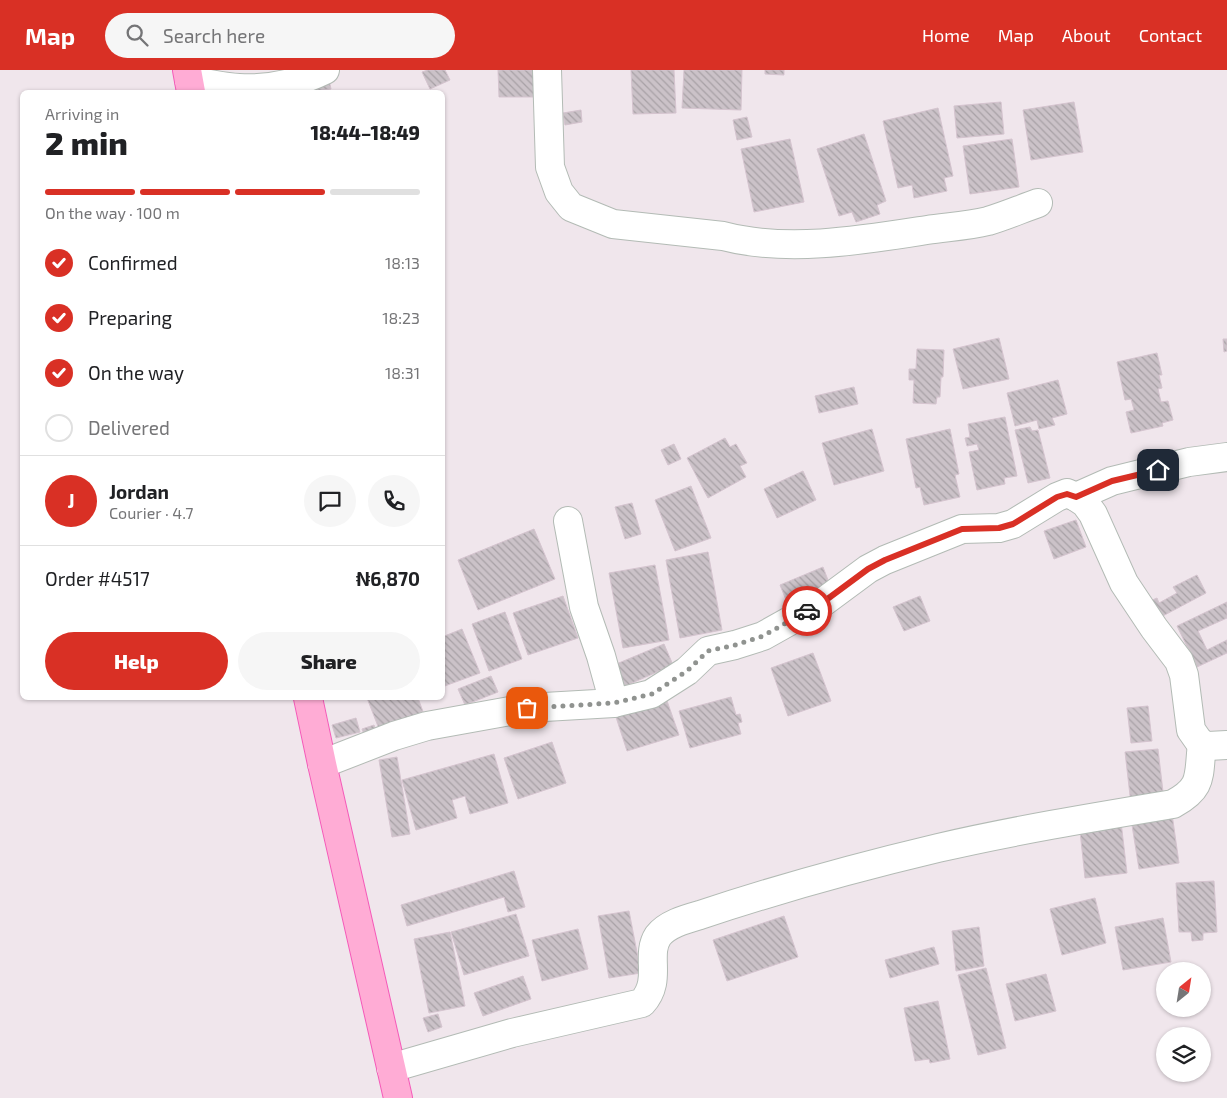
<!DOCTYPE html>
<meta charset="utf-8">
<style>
:root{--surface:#fff;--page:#f6f6f6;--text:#202124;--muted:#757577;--line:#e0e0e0;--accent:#d93025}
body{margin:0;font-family:"Exo 2",sans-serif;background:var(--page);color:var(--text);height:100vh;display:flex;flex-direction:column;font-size:19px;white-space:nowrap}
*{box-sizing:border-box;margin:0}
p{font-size:16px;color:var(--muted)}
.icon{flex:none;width:28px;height:28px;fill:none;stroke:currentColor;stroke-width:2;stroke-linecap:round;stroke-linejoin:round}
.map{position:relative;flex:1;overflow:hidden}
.drawer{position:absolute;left:20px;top:20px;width:425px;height:610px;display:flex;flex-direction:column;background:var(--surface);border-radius:8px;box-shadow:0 1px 4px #0004}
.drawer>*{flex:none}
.needle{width:32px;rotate:30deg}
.controls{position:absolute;left:1156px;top:892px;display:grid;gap:10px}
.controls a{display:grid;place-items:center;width:55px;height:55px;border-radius:50%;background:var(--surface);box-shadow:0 1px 4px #0004;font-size:25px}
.pin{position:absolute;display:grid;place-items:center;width:42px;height:42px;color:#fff;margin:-21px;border-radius:10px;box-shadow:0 2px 8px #0006}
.courier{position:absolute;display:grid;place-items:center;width:50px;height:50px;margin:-25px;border:4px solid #d93025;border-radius:50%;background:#fff;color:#222;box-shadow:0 1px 6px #0007}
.overview em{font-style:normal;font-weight:800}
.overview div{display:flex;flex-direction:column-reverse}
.overview{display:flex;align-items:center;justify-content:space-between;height:85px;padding:0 25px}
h1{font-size:32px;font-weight:800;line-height:38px}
.bar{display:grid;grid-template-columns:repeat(4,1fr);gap:8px 5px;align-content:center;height:60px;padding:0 25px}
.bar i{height:6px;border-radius:4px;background:var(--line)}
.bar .on{background:var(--accent)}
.bar p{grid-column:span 4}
.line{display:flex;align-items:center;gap:12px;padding:0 25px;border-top:1px solid var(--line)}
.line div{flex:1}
.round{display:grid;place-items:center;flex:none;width:52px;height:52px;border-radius:26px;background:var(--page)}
ol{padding:0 25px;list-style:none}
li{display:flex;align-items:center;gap:15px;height:55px}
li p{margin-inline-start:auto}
li .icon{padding:5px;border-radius:50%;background:var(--accent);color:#fff;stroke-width:4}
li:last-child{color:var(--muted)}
li i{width:28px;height:28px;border:2px solid var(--line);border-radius:50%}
.cta{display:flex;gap:10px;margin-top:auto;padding:10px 25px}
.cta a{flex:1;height:58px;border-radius:30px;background:var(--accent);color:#fff;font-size:20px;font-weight:800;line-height:58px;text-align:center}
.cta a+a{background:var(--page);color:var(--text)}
header{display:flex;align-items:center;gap:30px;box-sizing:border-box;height:70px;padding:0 25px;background:var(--accent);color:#fff}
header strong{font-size:24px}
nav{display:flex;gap:28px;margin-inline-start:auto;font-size:18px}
.search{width:350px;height:45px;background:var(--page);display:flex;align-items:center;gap:12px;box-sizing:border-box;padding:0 18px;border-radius:28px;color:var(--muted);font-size:19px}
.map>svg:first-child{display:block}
.building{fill:url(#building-back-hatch);stroke:#d5c4cf}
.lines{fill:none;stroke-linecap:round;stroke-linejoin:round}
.minor-casing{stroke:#b3bbb5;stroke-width:30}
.major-casing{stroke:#f55ab9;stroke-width:30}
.minor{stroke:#fff;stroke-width:28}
.major{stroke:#ffacd5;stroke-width:28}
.done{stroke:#909390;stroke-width:5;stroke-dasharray:0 9}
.route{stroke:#d93025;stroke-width:6}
</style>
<header>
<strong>Map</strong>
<div class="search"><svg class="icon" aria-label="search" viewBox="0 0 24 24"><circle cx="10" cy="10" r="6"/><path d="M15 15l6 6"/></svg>Search here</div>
<nav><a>Home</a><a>Map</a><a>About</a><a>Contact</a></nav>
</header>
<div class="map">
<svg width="1227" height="1028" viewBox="0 0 1227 1028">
<defs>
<pattern id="building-back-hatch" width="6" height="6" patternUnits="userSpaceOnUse" patternTransform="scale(1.25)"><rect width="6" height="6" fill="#cbc2c8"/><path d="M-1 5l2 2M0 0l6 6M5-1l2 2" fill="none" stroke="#a8a1a6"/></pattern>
</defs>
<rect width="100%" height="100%" fill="#f0e6ec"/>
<g class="building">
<polygon points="428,0 445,0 450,10 430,19 422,2"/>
<polygon points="498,0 536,0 537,27 499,27"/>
<polygon points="631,0 674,0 676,43 633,44"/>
<polygon points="684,0 742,0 741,40 682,38"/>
<polygon points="765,0 784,0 784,5 765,4"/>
<polygon points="329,10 331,19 311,22 309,14"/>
<polygon points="1001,32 1004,64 957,68 954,36"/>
<polygon points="1074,32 1083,82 1031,90 1023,40"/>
<polygon points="938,38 953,106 944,108 947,121 914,128 912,115 898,118 883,51"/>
<polygon points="581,40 582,52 565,55 563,43"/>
<polygon points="747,47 752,67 737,70 733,50"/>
<polygon points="864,64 886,131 877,135 880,144 856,152 852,142 839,146 817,79"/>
<polygon points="790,69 804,132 754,142 741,79"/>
<polygon points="1012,69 1019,117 970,124 963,76"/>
<polygon points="999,268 1009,309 963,319 953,279"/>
<polygon points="1223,269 1227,269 1227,281 1224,282"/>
<polygon points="917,279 944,280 943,307 941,307 940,327 937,327 936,334 913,333 914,310 909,310 909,299 916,299"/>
<polygon points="1157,283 1162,305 1159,305 1162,318 1158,319 1161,332 1168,331 1173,350 1162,353 1163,356 1131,363 1126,342 1134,340 1131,329 1125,330 1117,292"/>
<polygon points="1058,310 1067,344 1052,348 1055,355 1039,359 1037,350 1015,356 1007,323"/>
<polygon points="854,317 858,334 819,343 815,326"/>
<polygon points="1005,347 1017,406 1004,408 1005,414 977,420 969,382 979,380 977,374 967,376 965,368 970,367 968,354"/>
<polygon points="1030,357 1032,361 1038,360 1050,408 1028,413 1015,360"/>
<polygon points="872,359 884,401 834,415 822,373"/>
<polygon points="950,359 959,404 955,405 960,427 924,435 920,417 916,418 906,369"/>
<polygon points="725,368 730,377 736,374 747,393 740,396 746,407 708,428 687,388"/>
<polygon points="674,374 681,389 668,395 661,380"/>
<polygon points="803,401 816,430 777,448 764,419"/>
<polygon points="691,416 711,468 675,481 655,430"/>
<polygon points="632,433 641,464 625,469 615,437"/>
<polygon points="1076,450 1086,477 1054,489 1044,461"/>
<polygon points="534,459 555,509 478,540 458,490"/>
<polygon points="708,482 722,560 680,568 666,490"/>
<polygon points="655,495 669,570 623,578 609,503"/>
<polygon points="823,497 831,518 788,535 780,515"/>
<polygon points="1197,505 1206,523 1159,548 1150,531 1157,528 1159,533 1177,523 1173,517"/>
<polygon points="563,526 578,568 528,585 513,543"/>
<polygon points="920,526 930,551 904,561 893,537"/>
<polygon points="1227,532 1227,548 1198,561 1207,580 1227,570 1227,583 1197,597 1177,556"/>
<polygon points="505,542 522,589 489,601 472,554"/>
<polygon points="462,559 480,603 442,617 442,567"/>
<polygon points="664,574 673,595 623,617 614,595"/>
<polygon points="813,583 831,631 788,646 771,598"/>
<polygon points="491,606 498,622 465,635 458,619"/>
<polygon points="731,627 736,645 740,644 742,652 738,653 741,664 690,678 679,641"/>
<polygon points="367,628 418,628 425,647 381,664"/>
<polygon points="666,628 679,665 627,681 615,644"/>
<polygon points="1148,636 1152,671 1131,673 1127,638"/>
<polygon points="356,648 360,662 336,668 332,655"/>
<polygon points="374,655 379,668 367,672 362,659"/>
<polygon points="552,672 566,713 518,729 504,688"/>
<polygon points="1158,679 1164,730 1131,734 1125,682"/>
<polygon points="494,684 508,733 470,744 465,726 452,730 457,748 416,760 402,710"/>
<polygon points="397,687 410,764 392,767 379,690"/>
<polygon points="1172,744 1179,793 1139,799 1131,749"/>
<polygon points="1121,752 1127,803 1085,808 1080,761"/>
<polygon points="514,801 525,837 508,842 504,827 407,856 401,835"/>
<polygon points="1214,811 1217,862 1203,863 1203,870 1192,871 1191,862 1179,862 1176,813"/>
<polygon points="1095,828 1106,873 1062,885 1050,839"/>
<polygon points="629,841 641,903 609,908 598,846"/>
<polygon points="516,844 529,886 464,905 451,862"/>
<polygon points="784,846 798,887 727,911 713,870"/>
<polygon points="1163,848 1171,892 1123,900 1115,857"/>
<polygon points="979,857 984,896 956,901 952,861"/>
<polygon points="578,859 588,899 542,911 532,870"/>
<polygon points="450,862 465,936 429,943 414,869"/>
<polygon points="934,877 939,894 890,908 885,890"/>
<polygon points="986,898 1006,978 978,985 958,905"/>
<polygon points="1046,904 1056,941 1015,951 1006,914"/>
<polygon points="523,906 531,929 483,946 474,923"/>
<polygon points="938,931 950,989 930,993 929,989 915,991 904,938"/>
<polygon points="438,944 442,957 428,962 423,948"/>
</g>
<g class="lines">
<g class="minor-casing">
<g id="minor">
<path d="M547,0L550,97L559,122L571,137L613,154L723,166C787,183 863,170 927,160C947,157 968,156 988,151C1005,146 1021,139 1038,133"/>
<path d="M189,10C205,13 222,17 239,18C269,20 298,13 325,0"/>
<polyline points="1076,427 1112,411 1189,392 1227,387"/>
<polyline points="614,633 651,624 687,601 708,581 735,575 763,566 822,533 868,499 885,490 962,459 999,458 1013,454 1057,427 1067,423 1076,427 1085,433 1093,444 1124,513 1154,558 1179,591 1184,605 1191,660 1198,670 1202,674 1208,676 1227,675"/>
<polyline points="322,694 394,666 427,656 527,638 614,633 601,586 584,537 568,451"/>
<path d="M391,998L512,963L642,933C663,910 645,886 658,866C667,854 686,849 700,845C778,819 858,797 938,778C1016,760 1095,747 1173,734C1204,717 1198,706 1202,674"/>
</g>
</g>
<g class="major-casing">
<g id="major">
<polyline points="187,0 191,22"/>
<polyline points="308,628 322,694 398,1028"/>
</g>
</g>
<use href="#minor" class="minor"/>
<use href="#major" class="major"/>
</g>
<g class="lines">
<polyline class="done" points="527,638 614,633 652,624 687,601 708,581 735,575 763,566 807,541"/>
<polyline class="route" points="807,541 822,533 868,499 885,490 962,459 999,458 1013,454 1057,427 1067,424 1076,427 1112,411 1158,400"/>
</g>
</svg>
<div class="controls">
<a><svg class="needle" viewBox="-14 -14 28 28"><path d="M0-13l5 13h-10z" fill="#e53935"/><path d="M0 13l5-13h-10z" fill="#757577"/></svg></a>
<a><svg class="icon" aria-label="layers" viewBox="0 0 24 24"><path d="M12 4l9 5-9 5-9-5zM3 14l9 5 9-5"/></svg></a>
</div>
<div class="pin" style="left:527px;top:638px;background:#ea580c"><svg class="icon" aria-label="bag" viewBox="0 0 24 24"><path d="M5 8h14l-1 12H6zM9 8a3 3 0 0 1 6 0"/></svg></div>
<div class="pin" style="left:1158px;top:400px;background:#1f2937"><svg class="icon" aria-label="home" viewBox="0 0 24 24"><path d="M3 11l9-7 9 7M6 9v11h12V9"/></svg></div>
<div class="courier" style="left:807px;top:541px"><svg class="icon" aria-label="car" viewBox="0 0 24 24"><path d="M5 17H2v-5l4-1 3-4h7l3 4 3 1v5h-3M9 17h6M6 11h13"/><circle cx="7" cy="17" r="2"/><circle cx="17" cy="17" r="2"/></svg></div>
<section class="drawer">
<div class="overview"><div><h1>2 min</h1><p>Arriving in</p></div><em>18:44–18:49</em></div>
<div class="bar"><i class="on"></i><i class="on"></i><i class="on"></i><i></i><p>On the way · 100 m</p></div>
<ol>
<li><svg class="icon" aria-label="check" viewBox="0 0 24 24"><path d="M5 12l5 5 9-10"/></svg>Confirmed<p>18:13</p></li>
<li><svg class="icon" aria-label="check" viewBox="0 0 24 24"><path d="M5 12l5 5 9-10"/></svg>Preparing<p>18:23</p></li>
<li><svg class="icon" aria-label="check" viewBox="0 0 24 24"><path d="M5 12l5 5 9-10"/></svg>On the way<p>18:31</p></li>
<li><i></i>Delivered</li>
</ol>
<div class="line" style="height:90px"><b class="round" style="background:var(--accent);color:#fff">J</b><div><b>Jordan</b><p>Courier · 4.7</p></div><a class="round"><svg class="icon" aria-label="chat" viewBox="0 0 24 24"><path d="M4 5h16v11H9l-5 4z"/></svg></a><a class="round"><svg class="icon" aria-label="phone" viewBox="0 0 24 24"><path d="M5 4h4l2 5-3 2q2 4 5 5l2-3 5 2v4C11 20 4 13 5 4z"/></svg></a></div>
<div class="line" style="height:65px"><div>Order #4517</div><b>₦6,870</b></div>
<div class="cta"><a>Help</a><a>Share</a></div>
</section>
</div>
